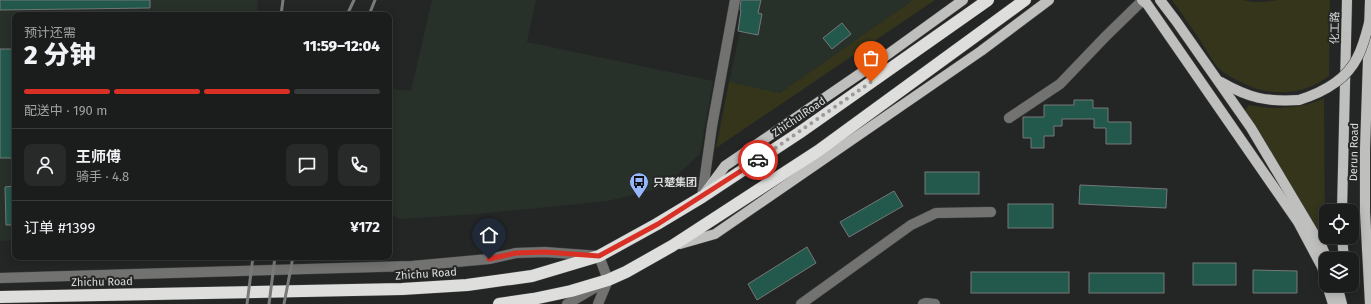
<!DOCTYPE html>
<html lang="zh">
<meta charset="utf-8">
<style>
:root{--surface:#1b1c1c;--page:#282929;--text:#f1f3f6;--muted:#a0a1a3;--line:#393a3b;--accent:#d93025}
body{margin:0;font-family:"Fira Sans","Noto Sans SC",sans-serif;background:var(--page);color:var(--text);height:100vh;display:flex;flex-direction:column;font-size:15px;white-space:nowrap}
*{box-sizing:border-box;margin:0}
p{font-size:13px;color:var(--muted)}
.icon{flex:none;width:22px;height:22px;fill:none;stroke:currentColor;stroke-width:2;stroke-linecap:round;stroke-linejoin:round}
.map{position:relative;flex:1;overflow:hidden}
.details{position:absolute;left:12px;top:12px;width:380px;height:248px;display:flex;flex-direction:column;background:var(--surface);border-radius:8px;box-shadow:0 2px 10px #0003,0 0 0 1px var(--line)}
.details>*{flex:none}
.tools{position:absolute;left:1319px;top:204px;display:grid;gap:8px}
.tools a{display:grid;place-items:center;width:40px;height:40px;border-radius:8px;background:var(--surface);box-shadow:0 2px 10px #0003,0 0 0 1px var(--line);font-size:20px}
.pin{position:absolute;display:grid;place-items:center;width:34px;height:34px;color:#fff;margin:-41px -17px;border-radius:50% 50% 50% 0;rotate:-45deg;box-shadow:0 0 4px #0007}
.pin .icon{rotate:45deg}
.courier{position:absolute;display:grid;place-items:center;width:40px;height:40px;margin:-20px;border:3px solid #d93025;border-radius:50%;background:#fff;color:#222;box-shadow:0 1px 5px #0007}
.overview em{font-style:normal;font-weight:800}
.overview div{display:flex;flex-direction:column-reverse}
.overview{display:flex;align-items:center;justify-content:space-between;height:68px;padding:0 12px}
h1{font-size:26px;font-weight:800;line-height:30px}
.bar{display:grid;grid-template-columns:repeat(4,1fr);gap:6px 4px;align-content:center;height:48px;padding:0 12px}
.bar i{height:5px;border-radius:3px;background:var(--line)}
.bar .on{background:var(--accent)}
.bar p{grid-column:span 4}
.line{display:flex;align-items:center;gap:10px;padding:0 12px;border-top:1px solid var(--line)}
.line div{flex:1}
.round{display:grid;place-items:center;flex:none;width:42px;height:42px;border-radius:8px;background:var(--page)}
.map>svg:first-child{display:block}
.built{fill:#28302a}
.green{fill:#35351c}
.building{fill:#23594d;stroke:#757877}
.lines{fill:none;stroke-linecap:round;stroke-linejoin:round}
.minor-casing{stroke:#414342;stroke-width:11}
.major-casing{stroke:#414342;stroke-width:11}
.highway-casing{stroke:#414342;stroke-width:13}
.minor{stroke:#727371;stroke-width:10}
.major{stroke:#bfc0be;stroke-width:10}
.highway{stroke:#dedfdc;stroke-width:12}
.rail{stroke:#797b7a;stroke-width:3}
.major-bridge-casing{stroke:#414342;stroke-width:11;stroke-linecap:butt}
.major-bridge{stroke:#bfc0be;stroke-width:10}
.done{stroke:#9a9c9b;stroke-width:4;stroke-dasharray:0 7.2}
.route{stroke:#d93025;stroke-width:5}
.labels{text-anchor:middle;dominant-baseline:central;stroke-width:4;stroke-linejoin:round;paint-order:stroke}
.street-label{font-size:11px;fill:#dadbda;stroke:#242625}
.poi-label{font-size:11px;font-weight:bold;fill:#dadbda;stroke:#242625;text-anchor:start}
</style>
<div class="map">
<svg width="1371" height="304" viewBox="0 0 1371 304">
<rect width="100%" height="100%" fill="#242625"/>
<g class="built">
<polygon points="0,0 258,0 257,15 15,15 15,240 0,241"/>
<polygon points="432,0 536,0 527,42 713,81 700,154 664,187 608,201 478,214 400,219 389,213 389,96 391,89 411,91"/>
<polygon points="747,0 913,0 780,93 729,82"/>
</g>
<g class="green">
<polygon points="913,0 935,0 716,148 729,82 780,93"/>
<path d="M1172,0H1244C1255,4 1267,1 1278,0C1295,0 1313,0 1330,0L1329,76C1302,97 1266,97 1237,80C1229,76 1220,71 1215,64C1210,57 1206,50 1202,43C1192,28 1182,14 1172,0Z"/>
<path d="M1324,98L1325,247L1243,113L1249,105C1276,110 1300,109 1324,98Z"/>
</g>
<g class="building">
<polygon points="0,0 150,0 150,8 0,10"/>
<polygon points="741,0 761,0 758,13 762,14 758,35 738,31 741,10 740,10"/>
<polygon points="842,23 851,34 832,49 823,38"/>
<rect x="0" y="49" width="15" height="109"/>
<polygon points="1074,100 1093,100 1093,108 1108,108 1108,122 1131,122 1131,144 1106,144 1106,128 1094,128 1094,119 1062,119 1062,126 1054,126 1054,136 1044,136 1044,148 1031,148 1031,138 1023,138 1023,117 1044,117 1044,105 1074,105"/>
<rect x="925" y="172" width="54" height="22"/>
<polygon points="1080,185 1167,189 1166,208 1079,204"/>
<polygon points="15,186 15,225 6,225 5,187"/>
<polygon points="894,191 903,206 849,237 840,222"/>
<rect x="1008" y="204" width="45" height="24"/>
<polygon points="807,247 816,263 757,300 748,284"/>
<rect x="1193" y="263" width="43" height="22"/>
<polygon points="1253,270 1297,271 1297,293 1253,293"/>
<rect x="971" y="272" width="98" height="21"/>
<rect x="1089" y="273" width="75" height="20"/>
</g>
<g class="lines">
<g class="minor-casing">
<g id="minor">
<polyline points="1009,118 1060,84 1106,36 1143,0"/>
<polyline points="702,197 712,126 735,0"/>
<polyline points="0,278 412,266 489,259 516,253 545,252 599,256 608,280 598,304"/>
<polyline points="567,304 598,286"/>
<polyline points="801,304 911,225 936,213 991,212"/>
<polyline points="923,304 926,303 935,304"/>
</g>
</g>
<g class="major-casing">
<g id="major">
<polyline points="1142,0 1147,4 1298,222 1322,267 1326,281"/>
<polyline points="1160,0 1176,21 1251,128 1322,247 1327,259"/>
<path d="M1221,82C1249,98 1266,102 1299,100"/>
<polyline points="705,193 725,166 880,60 963,0"/>
<polyline points="1342,211 1347,0"/>
<polyline points="1342,237 1344,259"/>
<polyline points="680,244 715,234 981,51 1049,0"/>
<polyline points="1327,285 1333,304"/>
<polyline points="1337,285 1342,304"/>
<polyline points="1370,304 1365,212 1365,149 1370,0"/>
</g>
</g>
<g class="highway-casing">
<g id="highway">
<polyline points="0,297 402,289 467,285 532,276 599,256 657,224 702,197 799,133 988,0"/>
<polyline points="499,304 533,299 571,291 608,280 626,272 672,246 818,151 1025,0"/>
</g>
</g>
<use href="#minor" class="minor"/>
<use href="#major" class="major"/>
<use href="#highway" class="highway"/>
<g class="rail">
<polyline points="281,15 283,0"/>
<polyline points="347,15 354,0"/>
<polyline points="369,15 375,0"/>
<polyline points="247,304 253,257"/>
<polyline points="269,304 275,257"/>
<polyline points="284,304 293,257"/>
</g>
<g class="major-bridge-casing">
<path id="major-bridge" d="M1299,100C1321,93 1346,80 1357,58C1363,47 1366,35 1369,23"/>
</g>
<use href="#major-bridge" class="major-bridge"/>
</g>
<g class="lines">
<polyline class="done" points="758,160 871,82"/>
<polyline class="route" points="489,259 516,253 545,252 599,256 658,224 758,160"/>
</g>
<defs>
<g id="bus-pin" transform="scale(1)"><path d="M0 17L-7.5 6A9.5 9.5 0 1 1 7.5 6Z" fill="#96b6fd" stroke="#242625"/><path d="M-5-6H5V4H4V6H2V4H-2V6H-4V4H-5ZM-3.5-4V0h7V-4ZM-3.5 1.2v1.5H-2V1.2ZM2 1.2v1.5H3.5V1.2Z" fill="#111"/></g>
</defs>
<g fill-rule="evenodd">
<use href="#bus-pin" x="639" y="182"/>
</g>
<g class="labels">
<g class="street-label">
<text transform="translate(1335 28) rotate(-89)">化工路</text>
<text transform="translate(799 117) rotate(-34)">Zhichu Road</text>
<text transform="translate(1354 152) rotate(-89)">Derun Road</text>
<text transform="translate(426 274) rotate(-4)">Zhichu Road</text>
<text transform="translate(102 282) rotate(-1)">Zhichu Road</text>
</g>
<g class="poi-label">
<text x="653" y="182">只楚集团</text>
</g>
</g>
</svg>
<div class="tools">
<a><svg class="icon" aria-label="locate" viewBox="0 0 24 24"><circle cx="12" cy="12" r="6"/><path d="M12 2v4M12 18v4M2 12h4M18 12h4"/></svg></a>
<a><svg class="icon" aria-label="layers" viewBox="0 0 24 24"><path d="M12 4l9 5-9 5-9-5zM3 14l9 5 9-5"/></svg></a>
</div>
<div class="pin" style="left:871px;top:82px;background:#ea580c"><svg class="icon" aria-label="bag" viewBox="0 0 24 24"><path d="M5 8h14l-1 12H6zM9 8a3 3 0 0 1 6 0"/></svg></div>
<div class="pin" style="left:489px;top:259px;background:#1f2937"><svg class="icon" aria-label="home" viewBox="0 0 24 24"><path d="M3 11l9-7 9 7M6 9v11h12V9"/></svg></div>
<div class="courier" style="left:758px;top:160px"><svg class="icon" aria-label="car" viewBox="0 0 24 24"><path d="M5 17H2v-5l4-1 3-4h7l3 4 3 1v5h-3M9 17h6M6 11h13"/><circle cx="7" cy="17" r="2"/><circle cx="17" cy="17" r="2"/></svg></div>
<section class="details">
<div class="overview"><div><h1>2 分钟</h1><p>预计还需</p></div><em>11:59–12:04</em></div>
<div class="bar"><i class="on"></i><i class="on"></i><i class="on"></i><i></i><p>配送中 · 190 m</p></div>
<div class="line" style="height:72px"><a class="round"><svg class="icon" aria-label="person" viewBox="0 0 24 24"><circle cx="12" cy="8" r="4"/><path d="M4 21q1-7 8-7t8 7"/></svg></a><div><b>王师傅</b><p>骑手 · 4.8</p></div><a class="round"><svg class="icon" aria-label="chat" viewBox="0 0 24 24"><path d="M4 5h16v11H9l-5 4z"/></svg></a><a class="round"><svg class="icon" aria-label="phone" viewBox="0 0 24 24"><path d="M5 4h4l2 5-3 2q2 4 5 5l2-3 5 2v4C11 20 4 13 5 4z"/></svg></a></div>
<div class="line" style="height:52px"><div>订单 #1399</div><b>¥172</b></div>
</section>
</div>
